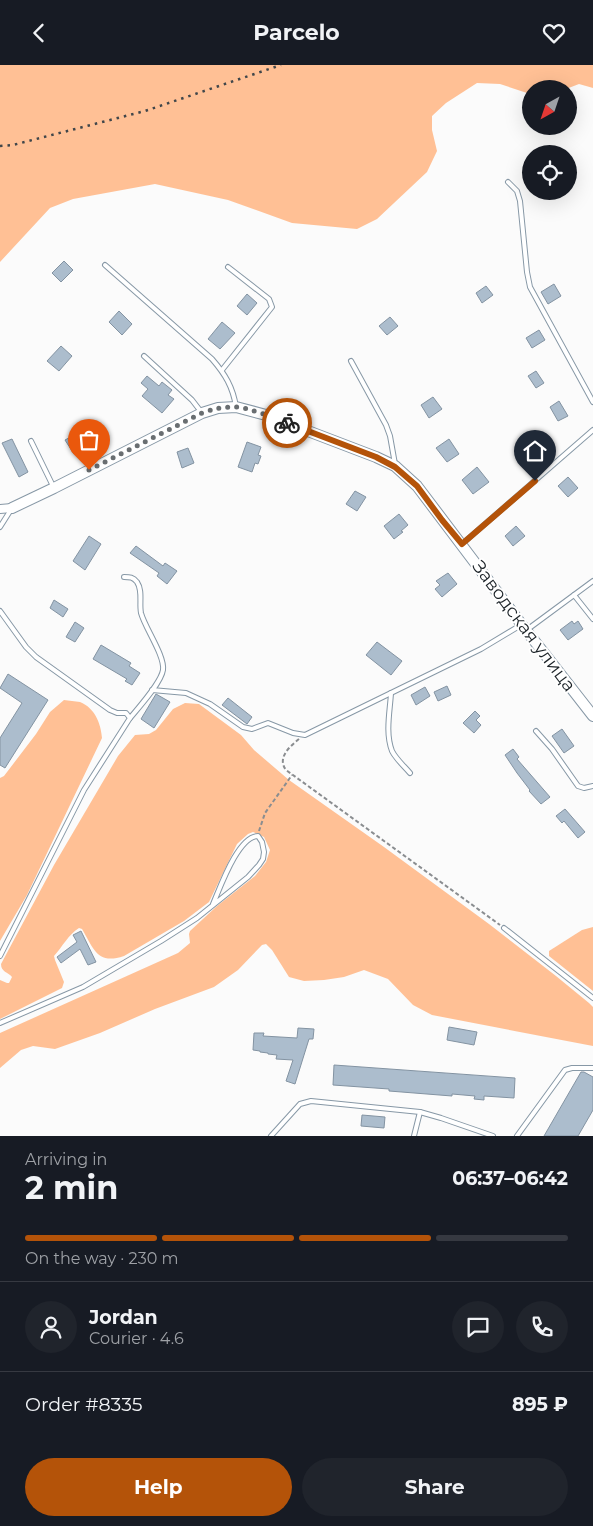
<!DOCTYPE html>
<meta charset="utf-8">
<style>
:root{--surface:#171b24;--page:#20242c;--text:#f1f3f6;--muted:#9ea1a6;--line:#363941;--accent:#b45309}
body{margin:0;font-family:Montserrat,sans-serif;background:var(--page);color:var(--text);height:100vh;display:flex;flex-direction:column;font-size:19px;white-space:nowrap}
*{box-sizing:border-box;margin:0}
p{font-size:16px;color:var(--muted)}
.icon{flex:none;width:28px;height:28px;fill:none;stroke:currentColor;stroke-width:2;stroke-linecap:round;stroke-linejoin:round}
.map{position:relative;height:1071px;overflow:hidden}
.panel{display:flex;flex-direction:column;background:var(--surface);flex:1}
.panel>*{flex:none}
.needle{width:32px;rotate:220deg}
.tools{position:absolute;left:522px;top:15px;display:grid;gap:10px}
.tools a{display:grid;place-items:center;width:55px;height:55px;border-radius:50%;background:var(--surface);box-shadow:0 5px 20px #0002;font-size:25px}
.pin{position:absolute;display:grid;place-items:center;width:42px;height:42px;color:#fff;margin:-51px -21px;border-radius:50% 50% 50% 0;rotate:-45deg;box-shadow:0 0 5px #0007}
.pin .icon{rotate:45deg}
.courier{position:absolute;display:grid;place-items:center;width:50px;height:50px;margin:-25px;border:4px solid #b45309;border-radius:50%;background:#fff;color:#222;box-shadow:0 1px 6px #0007}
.overview em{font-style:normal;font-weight:700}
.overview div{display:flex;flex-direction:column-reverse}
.overview{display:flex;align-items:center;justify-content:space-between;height:85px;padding:0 25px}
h1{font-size:32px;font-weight:700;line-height:38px}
.bar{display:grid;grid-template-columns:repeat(4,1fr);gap:8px 5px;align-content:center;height:60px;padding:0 25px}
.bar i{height:6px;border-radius:4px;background:var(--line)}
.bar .on{background:var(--accent)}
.bar p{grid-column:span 4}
.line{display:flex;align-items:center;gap:12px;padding:0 25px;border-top:1px solid var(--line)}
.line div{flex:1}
.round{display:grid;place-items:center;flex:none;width:52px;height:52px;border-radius:26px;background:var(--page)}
.primary-button{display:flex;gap:10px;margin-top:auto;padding:10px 25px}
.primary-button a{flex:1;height:58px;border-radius:30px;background:var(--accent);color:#fff;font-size:20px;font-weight:700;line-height:58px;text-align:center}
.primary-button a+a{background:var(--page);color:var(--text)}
header{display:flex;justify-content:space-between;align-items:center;height:65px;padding:0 25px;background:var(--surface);font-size:22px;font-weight:700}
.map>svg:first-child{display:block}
.green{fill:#ffc095}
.building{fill:#acbdcd;stroke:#8393a2}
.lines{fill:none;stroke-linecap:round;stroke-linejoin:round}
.service-casing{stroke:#8798a6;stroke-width:6}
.minor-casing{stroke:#8798a6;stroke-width:10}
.tertiary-casing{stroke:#8798a6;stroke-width:12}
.path{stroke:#8a8d90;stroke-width:2;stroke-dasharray:4 2.5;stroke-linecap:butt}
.service{stroke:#fff;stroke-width:4}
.minor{stroke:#fff;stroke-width:8}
.tertiary{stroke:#fff;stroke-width:10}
.rail{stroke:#40464a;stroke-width:2.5;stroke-dasharray:2.5 5;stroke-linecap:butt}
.done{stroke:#696e71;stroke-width:5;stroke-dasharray:0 9}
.route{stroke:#b45309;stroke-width:6}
.labels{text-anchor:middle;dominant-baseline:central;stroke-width:4;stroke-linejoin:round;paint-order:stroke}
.street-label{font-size:18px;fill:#1b2227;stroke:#fff}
</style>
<header><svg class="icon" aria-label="back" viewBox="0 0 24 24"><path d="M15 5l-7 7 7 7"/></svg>Parcelo<svg class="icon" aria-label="heart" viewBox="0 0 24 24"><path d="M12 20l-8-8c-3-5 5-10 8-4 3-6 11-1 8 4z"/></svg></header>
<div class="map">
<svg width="593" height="1071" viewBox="0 0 593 1071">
<rect width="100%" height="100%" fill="#fbfbfb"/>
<g class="green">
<polygon points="0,0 593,0 593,23 579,19 566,24 531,24 531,28 527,28 500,19 477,18 446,38 432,51 432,65 437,86 427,107 377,154 357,164 292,158 228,135 155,119 73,134 50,143 0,197"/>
<path d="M64,635C69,636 75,636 80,637C95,643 101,659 102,673L27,830L0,876V713L4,711L36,669L50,647Z"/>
<path d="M185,638L199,639L241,670L254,685L289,715L384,782L489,859L556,911L589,938L593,942V981L432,950L413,940L388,914L364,905L344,912L324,915L304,916L289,912L272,885L266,879L262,880L238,905L214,922L155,944L100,968L55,984L33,981L21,985L0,1003V968L178,888L190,878L189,869L190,866L217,841L255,811L266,797L270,785L264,772L253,767L248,769L237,779L209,837L184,856L124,891C97,900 94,884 82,864L79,863C68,870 63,881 54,891L55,895L64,917L62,923L0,954V915L7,918H9L12,912C8,907 1,907 1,899L54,800L118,691L135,670L149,669L156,665L173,644Z"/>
<polygon points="593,862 593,926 549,891 549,886 582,865"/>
</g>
<g class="building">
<polygon points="64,196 73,205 61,217 52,208"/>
<polygon points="554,219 561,231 548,239 541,227"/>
<polygon points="486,221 493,230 482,238 476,228"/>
<polygon points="247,229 257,238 247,250 237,241"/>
<polygon points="119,246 132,259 122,270 109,257"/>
<polygon points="390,252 398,261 387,270 379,261"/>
<polygon points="222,257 235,268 220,284 208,274"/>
<polygon points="539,265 545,275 532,283 526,273"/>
<polygon points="61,281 72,291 59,306 47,296"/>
<polygon points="536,306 544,318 536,323 528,311"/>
<polygon points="147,311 159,321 162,317 172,325 168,330 174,334 162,348 142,331 148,324 141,318"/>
<polygon points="433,332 442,344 429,353 421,340"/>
<polygon points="559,336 568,351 558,356 550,342"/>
<polygon points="78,368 87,381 74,389 65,375"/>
<polygon points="12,374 28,407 19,412 2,378"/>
<polygon points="449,374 459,389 447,397 436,383"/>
<polygon points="247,377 261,382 258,390 261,391 258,399 255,398 252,407 238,402"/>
<polygon points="188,383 194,398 182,403 177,387"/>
<polygon points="477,402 489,417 473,429 462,415"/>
<polygon points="568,412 578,423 568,432 558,421"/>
<polygon points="355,426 366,432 357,446 346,439"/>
<polygon points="399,449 408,460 401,466 403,467 394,474 384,461"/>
<polygon points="516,461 525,471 513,481 505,471"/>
<polygon points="89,471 101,479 85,505 73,496"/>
<polygon points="136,481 163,501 165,498 177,506 167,519 157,511 159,508 130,488"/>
<polygon points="448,508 457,519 442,532 435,524 440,520 436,516"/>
<polygon points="54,535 68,544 63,552 50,543"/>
<polygon points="572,556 574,559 578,556 583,564 568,575 560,565"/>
<polygon points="75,557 84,563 75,577 66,572"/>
<polygon points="377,577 402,596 391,610 366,590"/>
<polygon points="101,580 131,598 129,601 140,608 132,620 125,616 127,614 93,594"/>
<polygon points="8,609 48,635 5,703 0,700 0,673 22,638 0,623"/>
<polygon points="447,621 451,630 438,636 434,627"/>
<polygon points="425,622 430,631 416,640 411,630"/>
<polygon points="156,629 170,637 154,663 141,654"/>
<polygon points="228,633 252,652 247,659 222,640"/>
<polygon points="475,646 480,651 476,655 481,660 474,668 463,658"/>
<polygon points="562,664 574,681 564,688 552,671"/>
<polygon points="513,684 519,692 517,694 550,732 541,739 529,726 530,725 517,708 505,690"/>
<polygon points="565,744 585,767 578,773 564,756 562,758 556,751"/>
<polygon points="81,866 96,897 88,900 80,884 61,898 57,892 77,877 73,870"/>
<polygon points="449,962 477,967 474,980 447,975"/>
<polygon points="298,963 314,964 313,974 309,974 295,1019 286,1016 293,995 276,994 277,990 268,989 268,988 260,987 260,986 253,985 254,968 264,968 263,971 297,973"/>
<polygon points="334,1000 515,1013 514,1033 484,1031 484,1035 474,1034 475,1031 452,1029 452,1031 389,1026 389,1024 333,1020"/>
<polygon points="581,1007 584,1007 593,1012 593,1045 578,1071 544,1071"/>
<polygon points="362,1050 385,1052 384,1063 361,1061"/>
</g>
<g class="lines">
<g class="service-casing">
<g id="service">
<polyline points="508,117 517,126 520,136 527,207 530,222 593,337"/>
<path d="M105,200L212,294C225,309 233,322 236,342"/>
<polyline points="144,291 192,335 202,348"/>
<polyline points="351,296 386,360 390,371 395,399"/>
<polyline points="222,305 272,242 269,234 228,202"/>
<polyline points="31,376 53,421"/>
<polyline points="0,462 12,443"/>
<polyline points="462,479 593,365"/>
<path d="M124,512C130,512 133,512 137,517C143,526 139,538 141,548C145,563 165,591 163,605C161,618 139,642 130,653"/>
<polyline points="574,530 593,554"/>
<polyline points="0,546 26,582 36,592 110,645 117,648 126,648 130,653 84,725 0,891"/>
<polyline points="528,564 593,516"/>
<polyline points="152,625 186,628 210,639 243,662 252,664 268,658 293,668 305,670 481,584 521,560"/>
<path d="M391,628C390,646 385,668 392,686C396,694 404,701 410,708"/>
<polyline points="536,666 552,684 578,721 584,723 593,721"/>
<polyline points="504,863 593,933"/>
<path d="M0,958L83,922L161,876L197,853L248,812L259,800L263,794L264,787L262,777L258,771C238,771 220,823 213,839"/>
<polyline points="271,1071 300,1039 311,1036 420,1047 441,1053 493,1071"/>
<polyline points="414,1071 420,1047"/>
<polyline points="517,1071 565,1005 572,1003 593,1003"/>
</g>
</g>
<g class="minor-casing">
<polyline id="minor" points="0,444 12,443"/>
</g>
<g class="tertiary-casing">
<polyline id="tertiary" points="12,443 54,423 202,348 218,343 236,342 266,350 376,392 395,401 417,421 522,560 593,651"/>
</g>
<g class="path">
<path d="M299,674C289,682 277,693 286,705L500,860"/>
<polyline points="259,766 265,748 292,710"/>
</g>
<use href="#service" class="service"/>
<use href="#minor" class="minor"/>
<use href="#tertiary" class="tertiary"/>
<polyline class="rail" points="0,81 13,80 145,46 281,0"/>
</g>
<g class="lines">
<path class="done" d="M89,405L202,348C213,344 223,342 234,342C249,342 273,353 287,358"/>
<polyline class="route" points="287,358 376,392 395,402 417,421 442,455 462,479 535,416"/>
</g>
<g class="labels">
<g class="street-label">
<text transform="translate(524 561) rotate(53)">Заводская улица</text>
</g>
</g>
</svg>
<div class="tools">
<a><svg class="needle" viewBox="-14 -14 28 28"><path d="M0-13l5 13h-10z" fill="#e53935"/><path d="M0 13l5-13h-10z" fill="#9ea1a6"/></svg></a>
<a><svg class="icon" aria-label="locate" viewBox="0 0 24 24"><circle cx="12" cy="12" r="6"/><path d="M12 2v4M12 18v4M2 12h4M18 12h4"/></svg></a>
</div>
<div class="pin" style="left:89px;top:405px;background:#ea580c"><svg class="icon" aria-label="bag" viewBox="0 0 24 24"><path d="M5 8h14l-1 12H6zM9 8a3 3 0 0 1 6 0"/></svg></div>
<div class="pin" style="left:535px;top:416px;background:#1f2937"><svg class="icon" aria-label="home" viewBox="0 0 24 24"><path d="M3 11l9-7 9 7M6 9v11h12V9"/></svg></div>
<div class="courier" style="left:287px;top:358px"><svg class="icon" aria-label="bike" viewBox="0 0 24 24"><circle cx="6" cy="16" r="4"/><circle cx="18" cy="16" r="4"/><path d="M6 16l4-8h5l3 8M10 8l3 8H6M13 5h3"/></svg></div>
</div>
<section class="panel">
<div class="overview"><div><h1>2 min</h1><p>Arriving in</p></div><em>06:37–06:42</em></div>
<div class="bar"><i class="on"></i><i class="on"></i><i class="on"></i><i></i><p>On the way · 230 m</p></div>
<div class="line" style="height:90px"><a class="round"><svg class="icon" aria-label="person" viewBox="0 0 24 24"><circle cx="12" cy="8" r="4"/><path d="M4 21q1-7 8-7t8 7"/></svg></a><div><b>Jordan</b><p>Courier · 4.6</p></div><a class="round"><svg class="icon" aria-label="chat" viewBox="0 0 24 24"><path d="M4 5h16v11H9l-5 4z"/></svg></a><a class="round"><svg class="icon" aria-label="phone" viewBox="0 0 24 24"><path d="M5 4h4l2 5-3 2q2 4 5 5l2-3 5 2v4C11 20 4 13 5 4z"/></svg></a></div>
<div class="line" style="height:65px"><div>Order #8335</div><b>895 ₽</b></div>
<div class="primary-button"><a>Help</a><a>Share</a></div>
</section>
